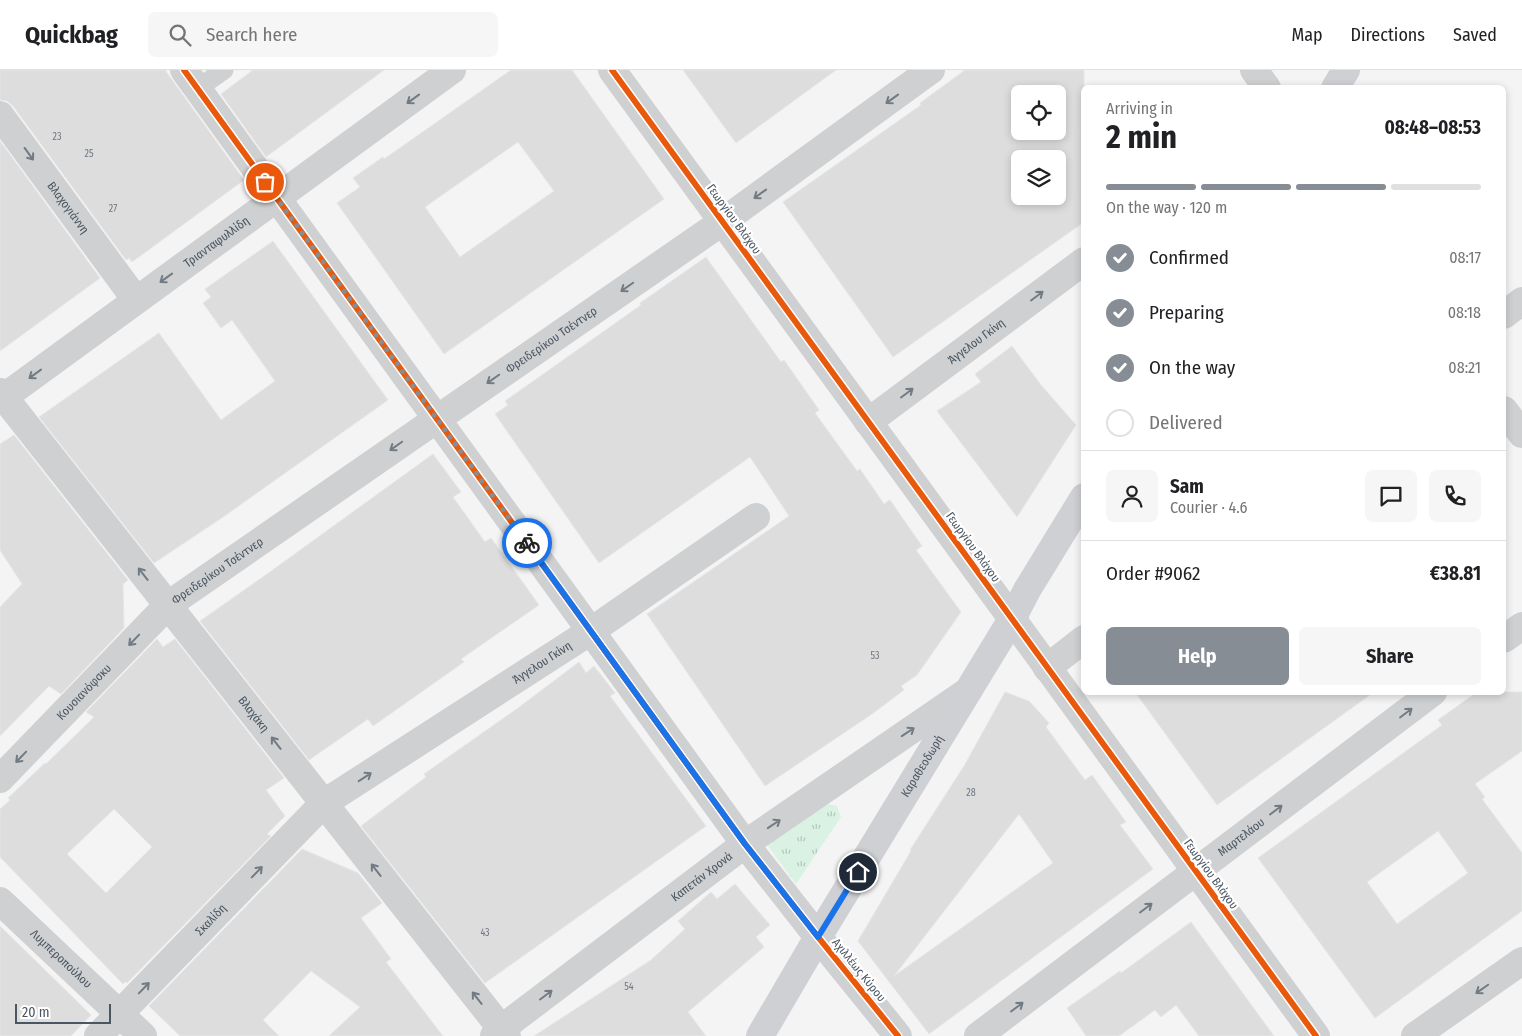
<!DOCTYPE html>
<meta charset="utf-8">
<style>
:root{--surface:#fff;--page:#f6f6f6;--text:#202124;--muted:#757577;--line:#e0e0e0;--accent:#868d94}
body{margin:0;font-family:"Fira Sans Condensed",sans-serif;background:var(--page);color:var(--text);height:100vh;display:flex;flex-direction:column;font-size:19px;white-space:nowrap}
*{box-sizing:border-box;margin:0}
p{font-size:16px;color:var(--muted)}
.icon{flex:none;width:28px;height:28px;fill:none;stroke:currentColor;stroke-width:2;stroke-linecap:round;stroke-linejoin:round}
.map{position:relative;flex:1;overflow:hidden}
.details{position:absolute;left:1081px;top:15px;width:425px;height:610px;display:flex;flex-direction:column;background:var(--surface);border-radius:8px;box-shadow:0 2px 8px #0003}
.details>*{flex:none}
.tools{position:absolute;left:1011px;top:15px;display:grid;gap:10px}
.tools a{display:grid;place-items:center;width:55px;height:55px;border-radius:8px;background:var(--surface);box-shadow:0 2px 8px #0003;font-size:25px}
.scale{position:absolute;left:15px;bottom:12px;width:96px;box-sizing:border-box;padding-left:5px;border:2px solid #4a5661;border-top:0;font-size:14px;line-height:18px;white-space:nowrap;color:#4a5661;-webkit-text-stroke:4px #fff;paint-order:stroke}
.pin{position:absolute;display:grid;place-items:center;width:42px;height:42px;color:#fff;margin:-21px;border:2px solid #fff;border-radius:50%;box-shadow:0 1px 5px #0007}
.courier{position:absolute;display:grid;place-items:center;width:50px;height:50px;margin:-25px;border:4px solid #1a73e8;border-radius:50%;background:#fff;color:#222;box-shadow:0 1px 6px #0007}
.overview em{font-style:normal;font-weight:700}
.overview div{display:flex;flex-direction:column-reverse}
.overview{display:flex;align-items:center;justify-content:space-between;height:85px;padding:0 25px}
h1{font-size:32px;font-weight:700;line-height:38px}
.bar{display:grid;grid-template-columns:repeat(4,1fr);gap:8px 5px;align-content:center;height:60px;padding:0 25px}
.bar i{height:6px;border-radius:4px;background:var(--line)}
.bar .selected{background:var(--accent)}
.bar p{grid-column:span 4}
.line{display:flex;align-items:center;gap:12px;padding:0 25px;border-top:1px solid var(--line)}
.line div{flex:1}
.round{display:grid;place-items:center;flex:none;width:52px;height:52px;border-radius:8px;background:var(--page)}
ol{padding:0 25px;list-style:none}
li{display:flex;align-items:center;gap:15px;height:55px}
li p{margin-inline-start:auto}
li .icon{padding:5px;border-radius:50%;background:var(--accent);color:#fff;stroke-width:4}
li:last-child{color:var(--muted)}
li i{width:28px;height:28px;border:2px solid var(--line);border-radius:50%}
.cta{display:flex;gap:10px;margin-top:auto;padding:10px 25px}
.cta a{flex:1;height:58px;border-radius:8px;background:var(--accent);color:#fff;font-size:20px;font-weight:700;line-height:58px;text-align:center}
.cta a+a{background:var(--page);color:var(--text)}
header{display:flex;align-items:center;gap:30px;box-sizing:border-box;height:70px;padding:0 25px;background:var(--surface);border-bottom:1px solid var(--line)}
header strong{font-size:24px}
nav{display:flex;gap:28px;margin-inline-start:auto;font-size:18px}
.search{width:350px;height:45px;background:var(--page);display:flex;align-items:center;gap:12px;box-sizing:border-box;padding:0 18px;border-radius:8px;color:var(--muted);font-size:19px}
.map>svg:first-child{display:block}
.grass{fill:url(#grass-tufts)}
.building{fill:#ddddde;stroke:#e5e6e7;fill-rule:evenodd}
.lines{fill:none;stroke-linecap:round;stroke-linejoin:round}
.lane{stroke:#ced0d2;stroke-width:19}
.street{stroke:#ced0d2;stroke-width:28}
.secondary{stroke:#ced0d4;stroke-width:28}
.cycleway-casing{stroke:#fff;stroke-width:9}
.cycleway{stroke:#e8590c;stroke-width:6}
.oneway{stroke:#727b83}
.done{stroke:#868d94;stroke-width:5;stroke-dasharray:0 9}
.route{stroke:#1a73e8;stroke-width:6}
.labels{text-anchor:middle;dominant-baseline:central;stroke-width:4.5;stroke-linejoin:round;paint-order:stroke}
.number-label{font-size:10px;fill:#707881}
.street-label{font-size:12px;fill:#4a5661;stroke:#fff}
</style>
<header>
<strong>Quickbag</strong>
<div class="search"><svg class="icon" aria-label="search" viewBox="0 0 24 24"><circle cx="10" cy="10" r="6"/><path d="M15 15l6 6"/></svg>Search here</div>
<nav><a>Map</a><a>Directions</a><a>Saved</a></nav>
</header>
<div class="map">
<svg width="1522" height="966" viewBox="0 0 1522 966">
<defs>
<pattern id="grass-tufts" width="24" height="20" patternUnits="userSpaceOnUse" patternTransform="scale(1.25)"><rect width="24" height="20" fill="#d9f2e3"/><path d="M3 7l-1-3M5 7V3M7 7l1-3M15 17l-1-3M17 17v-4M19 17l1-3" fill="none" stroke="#b2c7bb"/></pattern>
</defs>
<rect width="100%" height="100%" fill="#f4f4f4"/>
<polygon class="grass" points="827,734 837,736 841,747 796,814 765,772"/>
<g class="building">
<polygon points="0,0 165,0 244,110 132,192 129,188 126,190 13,36 7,31 0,30"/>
<polygon points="253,0 384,0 266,87 221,24"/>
<path d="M511,0H572L664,129L444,284L337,133L360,117L353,108L383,87L384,89ZM518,72L554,121L460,187L425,137Z"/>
<polygon points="683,0 836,0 736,73"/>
<path d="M965,0H1084V152L893,287L783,132L921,35L920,33ZM1020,24H1058V61H1020ZM1020,89H1058V126H1020Z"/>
<polygon points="0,71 100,208 0,281"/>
<polygon points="273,171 388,330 226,445 154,493 39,347 159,263 221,350 275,311 232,250 221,258 203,233 211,227 205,219"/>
<polygon points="706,187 781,292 784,290 819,340 815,343 857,401 860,399 884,434 890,430 922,476 916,480 961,542 917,605 901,616 904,620 872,644 765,716 647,544 789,446 750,387 599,493 495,344 508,335 505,331 641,235 640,233"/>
<polygon points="1012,276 1041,315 1076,355 1017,447 937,341 981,312 975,304"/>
<polygon points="14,365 128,510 123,514 124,558 61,624 49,616 0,666 0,537 22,514 0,480 0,374"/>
<polygon points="433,384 461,422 453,427 485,472 491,468 539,535 461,589 464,592 373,656 368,649 309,690 200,551 267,504"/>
<path d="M157,569L163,577L175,569L284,708L266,720L285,746L267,764L271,766L127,913L125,912L123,914L0,787V739L10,730L8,728L45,693L46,694L94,647L86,642ZM114,739L152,777L106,823L67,784Z"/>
<polygon points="579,592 586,603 594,596 615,623 610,626 706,756 485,913 361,756 426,707 424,704 518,638"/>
<path d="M1005,622L1029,631L1049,653L1046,657L1085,710L1092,705L1126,752L1120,755L1153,799L929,964L858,871L911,781L910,780L964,696ZM1019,744L1053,793L894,906Z"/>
<polygon points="1135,622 1374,622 1217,735"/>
<path d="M1477,622H1522V681L1475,714L1485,727L1482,729L1522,783V841L1375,948L1258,788L1442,655L1438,650ZM1438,761L1468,803L1397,854L1367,812Z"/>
<polygon points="302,779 358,803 382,833 361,848 391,889 386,892 443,966 329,966 360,937 311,901 263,950 279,966 180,966 149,936"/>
<polygon points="735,814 770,855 756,867 764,877 688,942 706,966 534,966 651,890 685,859 678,851 711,822 717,829"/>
<polygon points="1191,852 1274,966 1199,966 1176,935 1161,947 1155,940 1119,966 1086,966 1067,938 1120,901 1121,903"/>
<polygon points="0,856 91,945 71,966 0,966"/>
</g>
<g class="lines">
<polyline class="lane" points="197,19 224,0"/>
<g class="street">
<polyline points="184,0 745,774 818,867 898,966"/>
<polyline points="612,0 1316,966"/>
<polyline points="1254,0 1267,18"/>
<path id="s1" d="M0,45L136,230"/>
<polyline points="1504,245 1522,231"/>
<path id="s2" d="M0,322L507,966"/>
<path id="s3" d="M0,330L452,0"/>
<polyline points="1504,340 1522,364"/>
<path id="s4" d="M868,352L1084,191"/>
<polyline points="1504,569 1522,556"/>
<polyline points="1047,598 1084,569"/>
<path id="s5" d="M0,709L168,535L722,152L931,0"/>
<path id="s6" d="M0,831L143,966"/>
<path id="s7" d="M98,966L324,733L591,561L756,447"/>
<path id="s8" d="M494,966L501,959L745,774L968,621"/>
<path id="s9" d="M978,966L1433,622"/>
<polyline points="1415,966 1522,891"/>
</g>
<g class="secondary">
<polyline points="1335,18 1346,0"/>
<path id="s10" d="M760,966L818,867L1012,549L1027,520L1084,427"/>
</g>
<g class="cycleway-casing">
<g id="cycleway">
<polyline points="184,0 745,774 818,867 898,966"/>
<polyline points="612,0 1316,966"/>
</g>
</g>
<use href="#cycleway" class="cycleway"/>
</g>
<defs><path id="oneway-shaft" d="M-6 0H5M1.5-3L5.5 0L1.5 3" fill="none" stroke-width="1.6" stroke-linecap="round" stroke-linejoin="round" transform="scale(1.25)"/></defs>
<g class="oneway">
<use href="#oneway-shaft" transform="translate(413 29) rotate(144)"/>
<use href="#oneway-shaft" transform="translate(892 29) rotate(144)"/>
<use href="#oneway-shaft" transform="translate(29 84) rotate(54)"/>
<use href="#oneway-shaft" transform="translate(760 124) rotate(144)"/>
<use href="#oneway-shaft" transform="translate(166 208) rotate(144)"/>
<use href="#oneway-shaft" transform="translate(627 217) rotate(145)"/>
<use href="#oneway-shaft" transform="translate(1037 226) rotate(-37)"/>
<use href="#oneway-shaft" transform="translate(35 304) rotate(144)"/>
<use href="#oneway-shaft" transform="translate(493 309) rotate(145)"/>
<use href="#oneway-shaft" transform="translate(907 323) rotate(-37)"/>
<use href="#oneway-shaft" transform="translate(396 376) rotate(145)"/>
<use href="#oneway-shaft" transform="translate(143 504) rotate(-128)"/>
<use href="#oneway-shaft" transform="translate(134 570) rotate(134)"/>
<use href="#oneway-shaft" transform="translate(1406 643) rotate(-37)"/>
<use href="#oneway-shaft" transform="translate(908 662) rotate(-34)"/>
<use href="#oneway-shaft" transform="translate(276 673) rotate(-128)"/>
<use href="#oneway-shaft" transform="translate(21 687) rotate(134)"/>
<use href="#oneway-shaft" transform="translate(365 707) rotate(-33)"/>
<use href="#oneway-shaft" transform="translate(1276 740) rotate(-37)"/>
<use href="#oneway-shaft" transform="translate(774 754) rotate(-34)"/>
<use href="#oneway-shaft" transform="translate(376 800) rotate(-128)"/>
<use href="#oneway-shaft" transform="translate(257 802) rotate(-46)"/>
<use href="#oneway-shaft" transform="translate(1146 838) rotate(-37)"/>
<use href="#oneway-shaft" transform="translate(144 918) rotate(-46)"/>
<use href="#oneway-shaft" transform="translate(1482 919) rotate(145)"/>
<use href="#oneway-shaft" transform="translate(546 925) rotate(-37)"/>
<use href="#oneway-shaft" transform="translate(477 928) rotate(-128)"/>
<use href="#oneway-shaft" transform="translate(1017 937) rotate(-37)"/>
</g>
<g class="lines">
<polyline class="done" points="265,112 527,473"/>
<polyline class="route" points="527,473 745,774 818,867 858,802"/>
</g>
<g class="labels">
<g class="number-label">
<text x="57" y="67">23</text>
<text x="89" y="84">25</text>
<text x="113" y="139">27</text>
<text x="875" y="586">53</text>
<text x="971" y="723">28</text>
<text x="485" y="863">43</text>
<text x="629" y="917">54</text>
</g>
<g class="street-label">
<text stroke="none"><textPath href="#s1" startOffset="115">Βλαχογιάννη</textPath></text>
<text transform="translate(734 149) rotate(54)">Γεωργίου Βλάχου</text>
<text stroke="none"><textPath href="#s3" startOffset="268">Τριανταφυλλίδη</textPath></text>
<text stroke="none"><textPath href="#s5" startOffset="708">Φρειδερίκου Τσέντνερ</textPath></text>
<text stroke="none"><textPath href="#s4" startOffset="135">Άγγελου Γκίνη</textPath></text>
<text transform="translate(973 477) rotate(54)">Γεωργίου Βλάχου</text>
<text stroke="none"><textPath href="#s5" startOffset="302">Φρειδερίκου Τσέντνερ</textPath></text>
<text stroke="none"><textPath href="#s7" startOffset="584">Άγγελου Γκίνη</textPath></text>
<text stroke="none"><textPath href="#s5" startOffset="121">Κουσιανόφσκυ</textPath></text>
<text stroke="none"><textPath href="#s2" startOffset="410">Βλαχάκη</textPath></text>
<text stroke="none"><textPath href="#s10" startOffset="315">Καραθεοδωρή</textPath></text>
<text stroke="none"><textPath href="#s9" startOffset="330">Μαρτελάου</textPath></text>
<text transform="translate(1211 804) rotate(54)">Γεωργίου Βλάχου</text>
<text stroke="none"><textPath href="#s8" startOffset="262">Καπετάν Χρονά</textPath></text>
<text stroke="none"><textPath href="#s7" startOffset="162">Σκαλίδη</textPath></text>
<text stroke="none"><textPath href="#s6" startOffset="84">Λυμπεροπούλου</textPath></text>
<text transform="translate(859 900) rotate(51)">Αχιλλέως Κύρου</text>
</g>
</g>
</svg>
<div class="tools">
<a><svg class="icon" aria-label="locate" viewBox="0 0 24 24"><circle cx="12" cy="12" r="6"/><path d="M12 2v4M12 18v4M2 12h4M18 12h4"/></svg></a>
<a><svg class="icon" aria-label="layers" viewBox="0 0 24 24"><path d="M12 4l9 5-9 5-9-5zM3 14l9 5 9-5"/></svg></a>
</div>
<div class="scale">20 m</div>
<div class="pin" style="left:265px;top:112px;background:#ea580c"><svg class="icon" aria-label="bag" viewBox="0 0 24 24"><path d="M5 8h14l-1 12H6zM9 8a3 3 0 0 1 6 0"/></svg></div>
<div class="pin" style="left:858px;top:802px;background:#1f2937"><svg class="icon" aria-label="home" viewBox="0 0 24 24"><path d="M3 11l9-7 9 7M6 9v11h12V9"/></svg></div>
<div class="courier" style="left:527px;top:473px"><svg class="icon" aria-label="bike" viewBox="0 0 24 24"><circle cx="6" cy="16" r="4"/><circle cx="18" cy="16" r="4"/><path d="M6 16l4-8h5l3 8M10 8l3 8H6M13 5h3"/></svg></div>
<section class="details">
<div class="overview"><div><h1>2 min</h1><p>Arriving in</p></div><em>08:48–08:53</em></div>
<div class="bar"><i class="selected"></i><i class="selected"></i><i class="selected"></i><i></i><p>On the way · 120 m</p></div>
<ol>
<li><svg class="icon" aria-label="check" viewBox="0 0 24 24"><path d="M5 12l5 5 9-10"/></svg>Confirmed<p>08:17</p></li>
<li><svg class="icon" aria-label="check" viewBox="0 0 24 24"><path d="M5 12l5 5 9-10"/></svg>Preparing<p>08:18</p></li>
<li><svg class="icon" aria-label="check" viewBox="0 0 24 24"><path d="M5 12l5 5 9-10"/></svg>On the way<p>08:21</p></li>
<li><i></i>Delivered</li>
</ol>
<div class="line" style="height:90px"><a class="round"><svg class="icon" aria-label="person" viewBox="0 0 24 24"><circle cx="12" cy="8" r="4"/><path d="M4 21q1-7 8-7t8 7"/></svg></a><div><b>Sam</b><p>Courier · 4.6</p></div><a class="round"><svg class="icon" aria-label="chat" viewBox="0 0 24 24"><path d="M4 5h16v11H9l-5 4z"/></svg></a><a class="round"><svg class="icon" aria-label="phone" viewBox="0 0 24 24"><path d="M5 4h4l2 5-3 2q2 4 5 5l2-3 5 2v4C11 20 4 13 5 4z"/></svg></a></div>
<div class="line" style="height:65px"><div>Order #9062</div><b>€38.81</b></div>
<div class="cta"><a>Help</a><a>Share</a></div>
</section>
</div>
